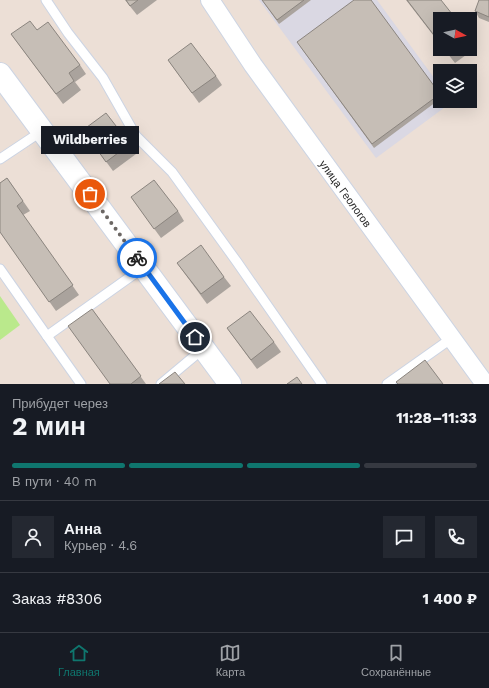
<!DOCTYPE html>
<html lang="ru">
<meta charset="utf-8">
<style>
:root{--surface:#171b24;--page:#242831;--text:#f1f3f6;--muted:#9ea1a6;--line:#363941;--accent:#0f766e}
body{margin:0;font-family:"Work Sans",sans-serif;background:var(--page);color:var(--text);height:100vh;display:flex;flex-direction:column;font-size:15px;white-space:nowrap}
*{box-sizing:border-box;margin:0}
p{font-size:13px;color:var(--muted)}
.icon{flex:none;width:22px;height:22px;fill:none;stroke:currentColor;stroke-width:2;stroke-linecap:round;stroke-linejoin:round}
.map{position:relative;height:384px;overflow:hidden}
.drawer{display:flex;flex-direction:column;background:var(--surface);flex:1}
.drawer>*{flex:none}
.needle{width:26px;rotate:98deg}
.controls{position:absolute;left:433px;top:12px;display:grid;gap:8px}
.controls a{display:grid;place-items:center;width:44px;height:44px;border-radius:0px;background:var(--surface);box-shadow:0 4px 16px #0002;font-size:20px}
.pin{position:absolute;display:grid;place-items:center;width:34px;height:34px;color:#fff;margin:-17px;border:2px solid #fff;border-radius:50%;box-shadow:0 1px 4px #0007}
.courier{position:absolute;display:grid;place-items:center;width:40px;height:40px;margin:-20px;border:3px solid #1a73e8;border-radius:50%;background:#fff;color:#222;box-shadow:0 1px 5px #0007}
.bubble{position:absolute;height:28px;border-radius:0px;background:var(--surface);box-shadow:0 4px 16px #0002;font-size:13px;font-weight:700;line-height:28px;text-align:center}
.headline em{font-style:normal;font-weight:700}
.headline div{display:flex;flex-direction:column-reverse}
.headline{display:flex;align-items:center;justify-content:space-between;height:68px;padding:0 12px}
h1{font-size:26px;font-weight:700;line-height:30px}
.bar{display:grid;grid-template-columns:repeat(4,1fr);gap:6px 4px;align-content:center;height:48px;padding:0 12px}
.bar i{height:5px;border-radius:3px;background:var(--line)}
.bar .selected{background:var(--accent)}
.bar p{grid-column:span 4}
.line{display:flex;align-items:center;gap:10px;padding:0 12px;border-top:1px solid var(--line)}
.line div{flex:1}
.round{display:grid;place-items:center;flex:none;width:42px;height:42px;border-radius:0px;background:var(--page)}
.tab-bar{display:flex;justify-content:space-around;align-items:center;height:56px;border-top:1px solid var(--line);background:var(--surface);font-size:11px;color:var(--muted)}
.tab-bar a{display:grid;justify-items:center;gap:2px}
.tab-bar .selected{color:var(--accent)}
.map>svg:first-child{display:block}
.industrial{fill:#dad8e3}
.green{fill:#bae98c}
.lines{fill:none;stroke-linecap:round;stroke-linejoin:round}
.service-casing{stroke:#ccd4e3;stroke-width:11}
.minor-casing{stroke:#ccd4e3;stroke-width:20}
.tertiary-casing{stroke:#ccd4e3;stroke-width:24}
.service{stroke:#fff;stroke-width:9}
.minor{stroke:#fff;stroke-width:18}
.tertiary{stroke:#fff;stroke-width:22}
.wall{fill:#aaa39d}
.building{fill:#c6beb6;stroke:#8b857f}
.done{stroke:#6c6764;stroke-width:4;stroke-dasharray:0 7.2}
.route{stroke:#1a73e8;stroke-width:5}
.labels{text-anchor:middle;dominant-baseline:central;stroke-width:3;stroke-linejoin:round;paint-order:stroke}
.street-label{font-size:11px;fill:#272727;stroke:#fff}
</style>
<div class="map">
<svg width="489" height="384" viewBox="0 0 489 384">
<rect width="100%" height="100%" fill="#ecdfd6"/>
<polygon class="industrial" points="259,0 377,0 440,86 440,101 452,102 376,158"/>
<polygon class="green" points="0,296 20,325 0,340"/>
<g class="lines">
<g class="service-casing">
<g id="service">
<polyline points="46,0 68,33 103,78 136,136 172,172 237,262 322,384"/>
<polyline points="0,159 42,131"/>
<polyline points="0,269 47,336 144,267"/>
<polyline points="47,336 81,384"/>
<polyline points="161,384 204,348"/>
<polyline points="387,384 452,338"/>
</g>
</g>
<g class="minor-casing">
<polyline id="minor" points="210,0 253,65 485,384"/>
</g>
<g class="tertiary-casing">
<polyline id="tertiary" points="0,74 230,384"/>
</g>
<use href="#service" class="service"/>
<use href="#minor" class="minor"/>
<use href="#tertiary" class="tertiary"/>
</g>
<g class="wall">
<polygon points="125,0 157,0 137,15"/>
<polygon points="262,0 311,0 279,24"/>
<polygon points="406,0 441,0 440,19 440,44"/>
<polygon points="489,0 489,22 479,18 475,11"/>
<polygon points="37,30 80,65 86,74 75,82 81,90 63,104 11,34"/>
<polygon points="470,37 477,47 455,63 444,49 470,49"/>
<polygon points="297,42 440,94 440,99 374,148"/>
<polygon points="168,60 216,76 222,85 199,103"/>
<polygon points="83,130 130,144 136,154 113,171"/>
<polygon points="7,178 30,211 23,215 79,295 56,311 0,232 0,183"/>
<polygon points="131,197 178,211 184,221 161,238"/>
<polygon points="177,263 224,277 231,286 207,304"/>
<polygon points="92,309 146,384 110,384"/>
<polygon points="227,328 274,342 281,352 257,369"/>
</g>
<g class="building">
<polygon points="126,0 138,0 130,6"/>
<polygon points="262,0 304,0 277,20"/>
<polygon points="354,0 371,0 440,94 372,144 297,42"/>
<polygon points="407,0 441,0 456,19 440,19 440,43"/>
<polygon points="479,0 489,0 489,17 475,11"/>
<polygon points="30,21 37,30 48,22 80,65 69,73 74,81 56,94 11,34"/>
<polygon points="191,43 216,76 192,93 168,60"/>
<polygon points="445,49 455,49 449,54"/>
<polygon points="106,113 130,144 106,162 83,130"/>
<polygon points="7,178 23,201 17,206 73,285 49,302 0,232 0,183"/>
<polygon points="154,180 178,211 154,229 131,197"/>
<polygon points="201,245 224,277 201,294 177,263"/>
<polygon points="92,309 141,376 131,384 110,384 68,326"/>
<polygon points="250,311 274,342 251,360 227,328"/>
<polygon points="425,360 443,384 398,384 396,382"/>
<polygon points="175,372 185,384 159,384"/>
<polygon points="297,377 302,384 287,384"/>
</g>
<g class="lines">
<polyline class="done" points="90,194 137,258"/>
<polyline class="route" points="137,258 195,337"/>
</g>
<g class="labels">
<g class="street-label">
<text transform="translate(345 194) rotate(54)">улица Геологов</text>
</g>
</g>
</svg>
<div class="controls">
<a><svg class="needle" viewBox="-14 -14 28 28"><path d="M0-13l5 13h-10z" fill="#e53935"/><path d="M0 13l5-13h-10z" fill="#9ea1a6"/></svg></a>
<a><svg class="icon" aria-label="layers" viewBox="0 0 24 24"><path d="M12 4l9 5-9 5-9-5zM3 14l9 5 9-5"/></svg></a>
</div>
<div class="pin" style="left:90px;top:194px;background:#ea580c"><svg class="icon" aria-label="bag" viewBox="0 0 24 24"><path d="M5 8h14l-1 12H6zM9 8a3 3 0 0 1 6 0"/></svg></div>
<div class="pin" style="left:195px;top:337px;background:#1f2937"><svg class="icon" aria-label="home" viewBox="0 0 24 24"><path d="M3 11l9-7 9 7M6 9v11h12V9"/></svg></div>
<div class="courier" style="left:137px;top:258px"><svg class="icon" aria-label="bike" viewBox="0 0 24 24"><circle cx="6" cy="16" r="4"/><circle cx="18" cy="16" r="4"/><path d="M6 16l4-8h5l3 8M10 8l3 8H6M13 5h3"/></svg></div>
<div class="bubble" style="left:41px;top:126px;width:98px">Wildberries</div>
</div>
<section class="drawer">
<div class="headline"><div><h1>2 мин</h1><p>Прибудет через</p></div><em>11:28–11:33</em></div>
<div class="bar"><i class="selected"></i><i class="selected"></i><i class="selected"></i><i></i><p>В пути · 40 m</p></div>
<div class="line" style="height:72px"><a class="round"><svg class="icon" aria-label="person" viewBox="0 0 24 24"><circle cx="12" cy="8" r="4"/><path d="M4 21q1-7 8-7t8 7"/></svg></a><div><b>Анна</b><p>Курьер · 4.6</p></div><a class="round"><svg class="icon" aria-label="chat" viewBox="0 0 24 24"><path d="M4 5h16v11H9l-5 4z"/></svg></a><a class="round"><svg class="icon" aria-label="phone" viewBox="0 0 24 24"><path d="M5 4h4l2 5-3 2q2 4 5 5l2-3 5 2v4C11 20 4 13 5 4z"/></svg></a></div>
<div class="line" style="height:52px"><div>Заказ #8306</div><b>1 400 ₽</b></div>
</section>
<nav class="tab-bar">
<a class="selected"><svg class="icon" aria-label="home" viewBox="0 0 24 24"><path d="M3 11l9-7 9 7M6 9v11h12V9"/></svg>Главная</a>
<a><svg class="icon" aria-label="map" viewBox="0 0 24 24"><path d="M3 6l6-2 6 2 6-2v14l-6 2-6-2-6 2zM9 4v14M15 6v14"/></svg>Карта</a>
<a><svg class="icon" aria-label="saved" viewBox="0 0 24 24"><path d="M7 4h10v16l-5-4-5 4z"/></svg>Сохранённые</a>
</nav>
